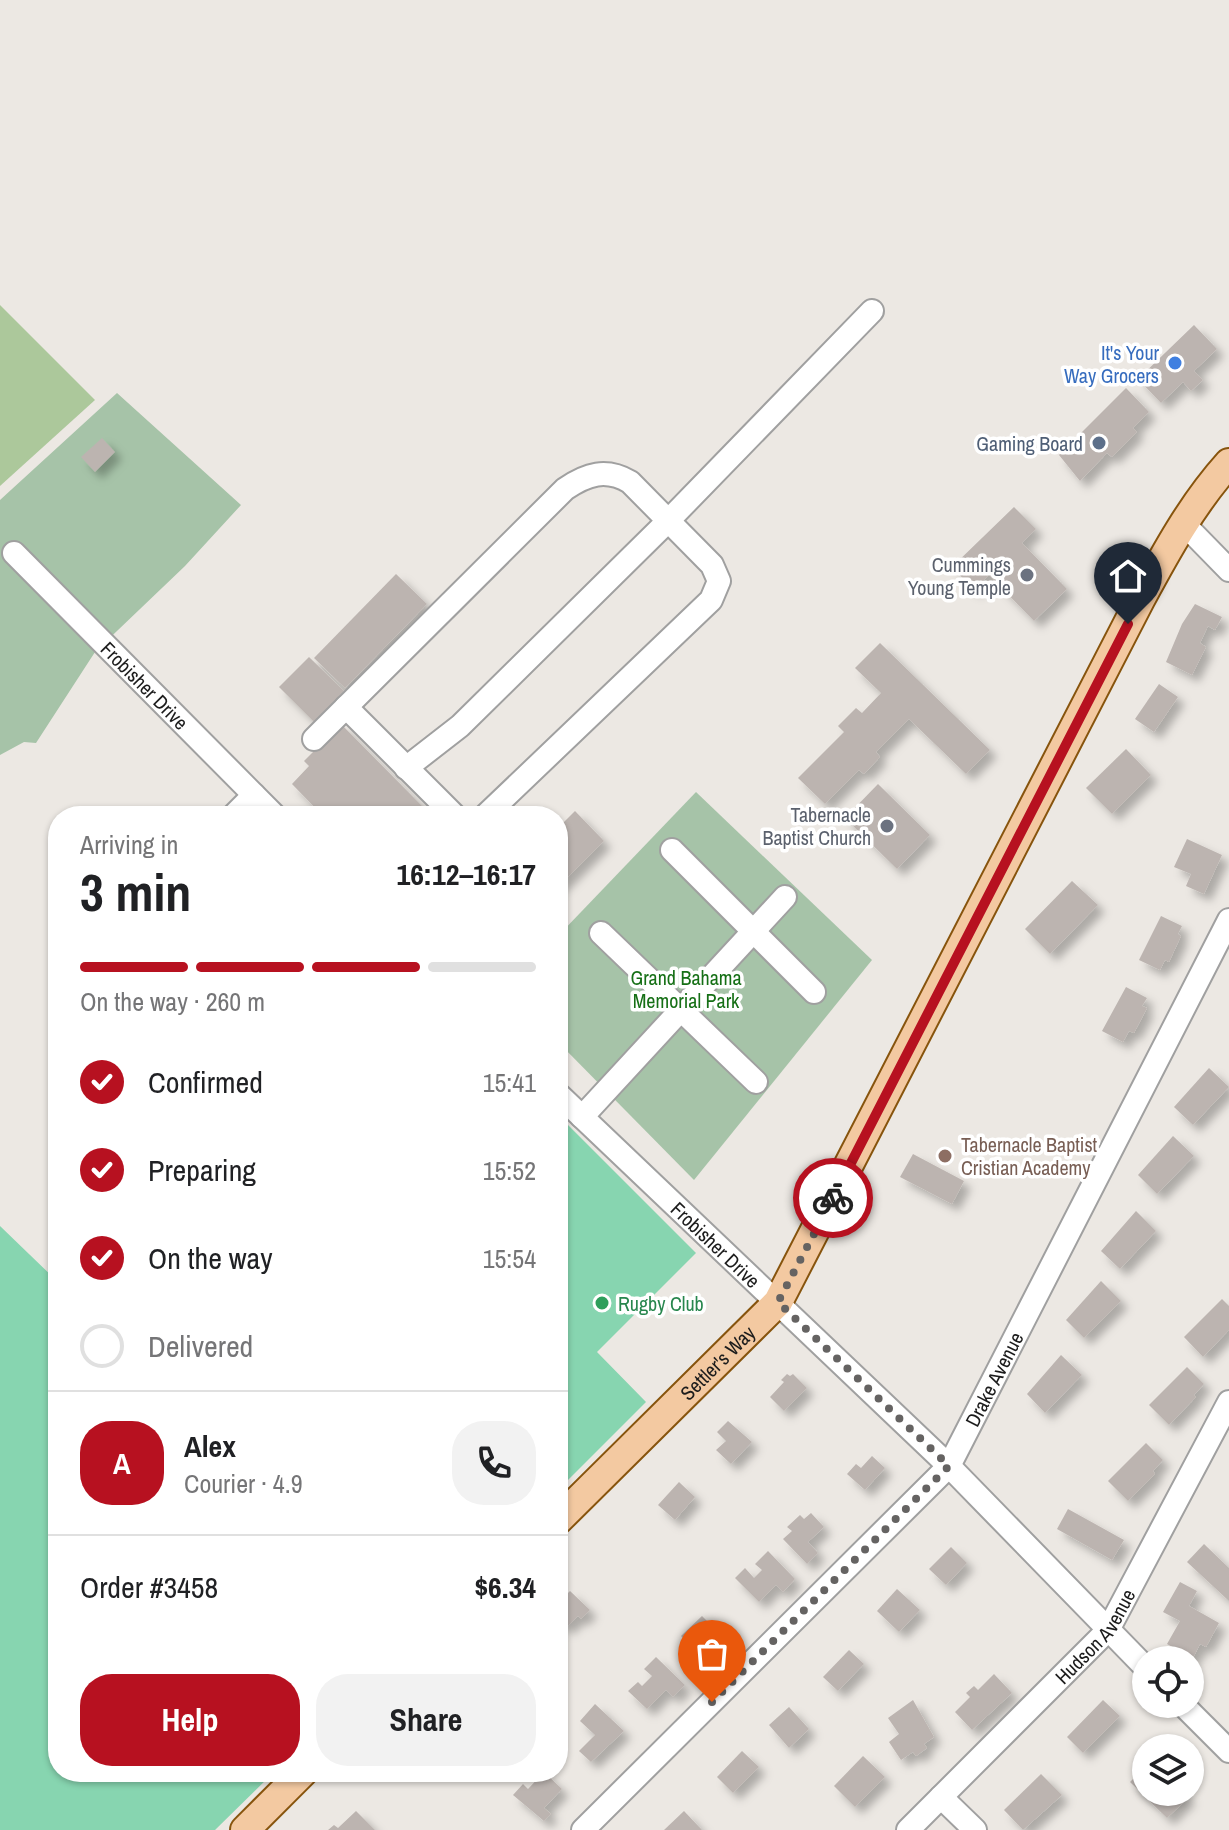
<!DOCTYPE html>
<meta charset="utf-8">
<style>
:root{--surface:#fff;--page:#f2f2f2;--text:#202124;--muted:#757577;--line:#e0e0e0;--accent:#b71120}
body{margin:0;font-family:"Archivo Narrow",sans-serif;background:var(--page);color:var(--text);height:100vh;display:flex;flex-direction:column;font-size:30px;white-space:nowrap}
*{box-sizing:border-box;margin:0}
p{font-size:26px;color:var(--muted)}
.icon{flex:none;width:44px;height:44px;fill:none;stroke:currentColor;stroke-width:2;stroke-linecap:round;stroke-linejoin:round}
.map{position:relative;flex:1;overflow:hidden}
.sheet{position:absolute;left:48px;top:806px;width:520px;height:976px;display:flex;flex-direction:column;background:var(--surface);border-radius:32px;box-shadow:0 2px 6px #0004}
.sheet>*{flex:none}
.fabs{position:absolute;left:1132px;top:1646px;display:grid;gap:16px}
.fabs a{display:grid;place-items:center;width:72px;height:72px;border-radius:50%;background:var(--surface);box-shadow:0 2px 6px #0004;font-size:40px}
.pin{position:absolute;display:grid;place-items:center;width:68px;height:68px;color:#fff;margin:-82px -34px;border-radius:50% 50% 50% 0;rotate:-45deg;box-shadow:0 0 8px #0007}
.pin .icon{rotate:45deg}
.courier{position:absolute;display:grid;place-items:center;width:80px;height:80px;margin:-40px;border:6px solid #b71120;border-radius:50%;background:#fff;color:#222;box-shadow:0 2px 10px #0007}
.head em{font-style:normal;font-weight:700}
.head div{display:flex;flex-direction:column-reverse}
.head{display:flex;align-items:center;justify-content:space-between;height:136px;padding:0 32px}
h1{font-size:52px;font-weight:700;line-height:60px}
.bar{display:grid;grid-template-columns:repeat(4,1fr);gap:12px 8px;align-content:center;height:96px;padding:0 32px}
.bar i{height:10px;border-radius:6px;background:var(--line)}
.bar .current{background:var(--accent)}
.bar p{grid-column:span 4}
.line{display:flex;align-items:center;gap:20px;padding:0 32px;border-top:2px solid var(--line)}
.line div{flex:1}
.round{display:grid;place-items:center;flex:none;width:84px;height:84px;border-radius:32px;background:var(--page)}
ol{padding:0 32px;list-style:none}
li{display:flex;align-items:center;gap:24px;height:88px}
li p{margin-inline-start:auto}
li .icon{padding:8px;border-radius:50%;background:var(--accent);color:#fff;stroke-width:4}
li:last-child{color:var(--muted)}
li i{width:44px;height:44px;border:4px solid var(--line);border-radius:50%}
.cta{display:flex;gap:16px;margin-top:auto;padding:16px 32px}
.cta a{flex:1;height:92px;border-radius:32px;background:var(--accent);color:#fff;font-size:32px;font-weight:700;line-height:92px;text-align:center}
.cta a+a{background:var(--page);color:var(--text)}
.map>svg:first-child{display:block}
.forest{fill:#acc89b}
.cemetery{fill:#a6c3a8}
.pitch{fill:#87d5b0}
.building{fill:#bcb4b0;filter:url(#shadow)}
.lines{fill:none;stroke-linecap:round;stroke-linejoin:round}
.minor-casing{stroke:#a0a0a0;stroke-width:26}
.major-casing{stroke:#87540d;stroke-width:32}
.minor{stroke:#fff;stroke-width:22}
.major{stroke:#f3c9a1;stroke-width:28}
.done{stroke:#656362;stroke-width:8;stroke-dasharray:0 14.4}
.route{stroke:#b71120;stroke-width:10}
.shop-dot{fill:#3f7fe0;stroke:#fff;stroke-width:3}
.service-dot{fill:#5c6f8a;stroke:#fff;stroke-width:3}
.worship-dot{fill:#6b7280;stroke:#fff;stroke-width:3}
.education-dot{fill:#8d6e63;stroke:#fff;stroke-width:3}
.leisure-dot{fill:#2e9e5b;stroke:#fff;stroke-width:3}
.labels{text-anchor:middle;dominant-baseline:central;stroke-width:7;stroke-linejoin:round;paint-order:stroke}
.shop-label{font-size:20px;fill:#366cbe;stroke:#fff;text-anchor:end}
.service-label{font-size:20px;fill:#4e5e75;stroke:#fff;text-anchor:end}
.worship-label{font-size:20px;fill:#5b616d;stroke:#fff;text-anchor:end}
.street-label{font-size:20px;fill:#1c1c1c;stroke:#fff}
.park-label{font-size:20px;fill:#156f15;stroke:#fff}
.education-label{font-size:20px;fill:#785e54;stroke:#fff;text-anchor:start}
.leisure-label{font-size:20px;fill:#27864d;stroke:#fff;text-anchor:start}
</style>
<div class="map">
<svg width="1229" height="1830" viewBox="0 0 1229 1830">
<defs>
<filter id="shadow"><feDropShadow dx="7" dy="7" stdDeviation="4" flood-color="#0004"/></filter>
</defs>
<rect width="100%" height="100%" fill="#ece8e3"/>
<polygon class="forest" points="0,305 95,400 0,486"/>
<g class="cemetery">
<polygon points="117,393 241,505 185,566 95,652 36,743 24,742 0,755 0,500"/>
<polygon points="696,792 872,960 694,1180 558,1042 558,936"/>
</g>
<g class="pitch">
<polygon points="558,1115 696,1253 597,1352 646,1402 558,1490"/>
<polygon points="0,1226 58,1282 58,1772 274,1772 215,1830 0,1830"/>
</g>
<g class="building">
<polygon points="1194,325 1217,349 1194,371 1203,380 1191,391 1183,382 1161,403 1138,379"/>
<polygon points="1126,388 1149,412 1133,428 1137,432 1112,457 1107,453 1080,481 1059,455"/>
<polygon points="102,438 115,452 95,472 81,457"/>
<polygon points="1014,507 1036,529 1022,543 1067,589 1034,621 989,575 974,590 952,567"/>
<polygon points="396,574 427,604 345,688 314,658"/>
<polygon points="1195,604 1222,617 1215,630 1208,626 1200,643 1206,647 1192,675 1166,662 1182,624"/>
<polygon points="880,643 990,750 966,774 909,719 876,752 880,757 864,774 859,770 825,804 798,778 844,732 838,726 856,708 862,713 881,693 855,668"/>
<polygon points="309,657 344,691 314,722 279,687"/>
<polygon points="1159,684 1178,697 1154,732 1135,719"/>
<polygon points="341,724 425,809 418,816 368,816 365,813 361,816 323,816 292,784 309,766 304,761"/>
<polygon points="1126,749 1151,775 1112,814 1086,788"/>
<polygon points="878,784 930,835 897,869 845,818"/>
<polygon points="575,811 604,841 558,887 558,828"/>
<polygon points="1187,839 1222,855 1204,894 1186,886 1191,874 1174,867"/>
<polygon points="1072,881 1098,905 1050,954 1025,929"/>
<polygon points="1161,916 1182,926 1178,934 1181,936 1169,962 1165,960 1160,970 1139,960"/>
<polygon points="1126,987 1147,998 1142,1006 1147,1008 1134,1033 1129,1031 1123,1042 1102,1031"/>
<polygon points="1209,1068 1229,1087 1193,1125 1174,1107"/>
<polygon points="1173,1136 1194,1156 1157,1194 1138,1175"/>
<polygon points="913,1154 964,1181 952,1204 900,1177"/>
<polygon points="1136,1211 1156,1231 1120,1269 1101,1251"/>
<polygon points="1101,1281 1121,1301 1084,1338 1066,1320"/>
<polygon points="1222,1299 1229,1306 1229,1330 1203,1357 1184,1337"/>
<polygon points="1061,1355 1082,1375 1045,1413 1027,1394"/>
<polygon points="1187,1367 1204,1384 1194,1395 1196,1397 1169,1425 1149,1405"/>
<polygon points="787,1374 790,1376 793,1374 807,1388 784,1411 770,1397 784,1382 781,1380"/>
<polygon points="728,1421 752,1442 731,1464 716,1450 726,1441 717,1432"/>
<polygon points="1146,1443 1163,1460 1153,1471 1155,1474 1128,1501 1108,1481"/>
<polygon points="872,1456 885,1468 865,1490 847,1474 856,1464 861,1468"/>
<polygon points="679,1482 695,1497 675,1520 658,1505"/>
<polygon points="1068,1509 1124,1540 1112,1560 1057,1529"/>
<polygon points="811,1513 824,1527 808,1542 818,1553 807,1564 783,1539 792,1531 787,1527 800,1515 804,1519"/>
<polygon points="1204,1544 1229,1568 1229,1601 1187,1562"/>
<polygon points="951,1547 967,1563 946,1585 929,1569"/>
<polygon points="768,1551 795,1579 783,1592 776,1585 759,1602 735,1578 745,1568 754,1578 762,1570 755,1564"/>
<polygon points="1180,1582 1197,1591 1189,1606 1219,1623 1206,1647 1200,1644 1193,1658 1167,1644 1180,1621 1163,1612"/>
<polygon points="897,1589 920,1610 899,1632 877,1611"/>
<polygon points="570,1591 590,1610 581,1619 578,1616 566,1628 558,1620 558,1608 564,1602 562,1599"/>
<polygon points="702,1616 722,1636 711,1647 714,1650 704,1660 681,1636"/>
<polygon points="849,1650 864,1664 838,1691 823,1677"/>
<polygon points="656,1657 685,1685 673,1697 666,1690 647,1709 628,1691 638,1682 642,1686 652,1676 644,1669"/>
<polygon points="994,1674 1012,1693 972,1730 955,1712 970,1697 966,1693 974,1686 978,1690"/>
<polygon points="913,1700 934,1737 924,1744 927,1748 916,1756 913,1752 901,1760 889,1742 899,1734 888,1718"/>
<polygon points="1103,1700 1120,1716 1083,1753 1067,1737"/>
<polygon points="595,1704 624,1731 591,1762 579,1751 595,1735 580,1721"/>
<polygon points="789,1707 809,1729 789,1748 769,1725"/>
<polygon points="742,1751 759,1767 733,1793 717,1777"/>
<polygon points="863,1756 885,1777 855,1807 834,1786"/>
<polygon points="1146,1766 1146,1792 1184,1792 1189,1797 1167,1818 1130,1782"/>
<polygon points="544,1772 562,1789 544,1808 551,1814 544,1821 513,1795 523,1784 528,1789"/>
<polygon points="1041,1774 1062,1795 1023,1830 1004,1810"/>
<polygon points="356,1811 375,1830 328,1830 334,1825 338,1828"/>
<polygon points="684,1811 702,1830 664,1830"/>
</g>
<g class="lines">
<g class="minor-casing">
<g id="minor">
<polyline points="1184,524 1229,570"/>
<path id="s1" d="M14,553L275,816"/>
<polyline points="346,707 455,816"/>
<path d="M314,739L565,489C587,474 606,468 630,482L712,565L719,581L711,600L485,816"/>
<polyline points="406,768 460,726 668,521 872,311"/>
<polyline points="233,816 254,795"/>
<polyline points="672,850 814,992"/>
<polyline points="601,933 756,1082"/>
<path id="s2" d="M558,1094L949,1466L1146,1668"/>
<polyline points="582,1117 785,897"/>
<polyline points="1182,1704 1229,1751"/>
<polyline points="941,1797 975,1830"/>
<path id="s3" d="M583,1830L949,1466L1229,920"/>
<path id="s4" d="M908,1830L1108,1630L1229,1402"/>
</g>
</g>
<g class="major-casing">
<g id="major">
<path id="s5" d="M558,1520L778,1302L1140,600C1166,552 1192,504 1229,463"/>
<polyline points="245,1830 303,1772"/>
</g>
</g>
<use href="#minor" class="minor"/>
<use href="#major" class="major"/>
</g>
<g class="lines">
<polyline class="done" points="712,1702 949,1466 778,1302 833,1198"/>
<polyline class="route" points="833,1198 1128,624"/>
</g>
<circle class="shop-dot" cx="1175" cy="363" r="8"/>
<circle class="service-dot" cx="1099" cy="443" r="8"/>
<g class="worship-dot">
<circle cx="1027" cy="575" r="8"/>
<circle cx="887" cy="826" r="8"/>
</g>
<circle class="education-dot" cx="945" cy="1156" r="8"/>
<circle class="leisure-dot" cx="602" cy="1303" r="8"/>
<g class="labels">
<g class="shop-label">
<text x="1159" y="352">It's Your<tspan x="1159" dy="23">Way Grocers</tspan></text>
</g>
<g class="service-label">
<text x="1083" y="443">Gaming Board</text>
</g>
<g class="worship-label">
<text x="1011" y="564">Cummings<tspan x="1011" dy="23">Young Temple</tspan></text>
<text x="871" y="814">Tabernacle<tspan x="871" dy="23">Baptist Church</tspan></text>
</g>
<g class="street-label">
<text stroke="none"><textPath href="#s1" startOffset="186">Frobisher Drive</textPath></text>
<text stroke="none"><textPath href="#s2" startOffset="218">Frobisher Drive</textPath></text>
<text stroke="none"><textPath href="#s5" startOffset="224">Settler's Way</textPath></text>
<text stroke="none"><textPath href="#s3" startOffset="614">Drake Avenue</textPath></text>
<text stroke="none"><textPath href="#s4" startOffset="270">Hudson Avenue</textPath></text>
</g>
<g class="park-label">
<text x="686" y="977">Grand Bahama<tspan x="686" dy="23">Memorial Park</tspan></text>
</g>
<g class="education-label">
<text x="961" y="1144">Tabernacle Baptist<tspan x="961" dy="23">Cristian Academy</tspan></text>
</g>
<g class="leisure-label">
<text x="618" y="1303">Rugby Club</text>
</g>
</g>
</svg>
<div class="fabs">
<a><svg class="icon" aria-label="locate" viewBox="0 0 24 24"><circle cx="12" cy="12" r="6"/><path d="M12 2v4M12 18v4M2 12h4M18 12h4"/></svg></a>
<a><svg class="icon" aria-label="layers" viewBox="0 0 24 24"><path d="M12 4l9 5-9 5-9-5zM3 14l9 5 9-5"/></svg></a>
</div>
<div class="pin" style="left:712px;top:1702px;background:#ea580c"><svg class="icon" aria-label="bag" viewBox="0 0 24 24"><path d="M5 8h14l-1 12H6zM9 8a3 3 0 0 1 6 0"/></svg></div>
<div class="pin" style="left:1128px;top:624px;background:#1f2937"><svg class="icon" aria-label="home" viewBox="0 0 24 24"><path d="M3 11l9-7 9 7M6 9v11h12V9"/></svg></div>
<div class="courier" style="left:833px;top:1198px"><svg class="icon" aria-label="bike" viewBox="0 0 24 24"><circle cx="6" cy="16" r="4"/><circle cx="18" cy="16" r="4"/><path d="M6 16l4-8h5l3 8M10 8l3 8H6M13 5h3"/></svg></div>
<section class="sheet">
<div class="head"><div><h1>3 min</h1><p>Arriving in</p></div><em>16:12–16:17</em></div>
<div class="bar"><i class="current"></i><i class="current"></i><i class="current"></i><i></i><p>On the way · 260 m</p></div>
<ol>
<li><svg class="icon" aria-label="check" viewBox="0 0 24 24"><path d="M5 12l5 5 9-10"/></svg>Confirmed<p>15:41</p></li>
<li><svg class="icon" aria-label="check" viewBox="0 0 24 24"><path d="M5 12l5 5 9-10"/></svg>Preparing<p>15:52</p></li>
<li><svg class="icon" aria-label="check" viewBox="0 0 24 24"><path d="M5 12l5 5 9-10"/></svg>On the way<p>15:54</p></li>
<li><i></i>Delivered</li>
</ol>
<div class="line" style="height:144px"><b class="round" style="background:var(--accent);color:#fff">A</b><div><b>Alex</b><p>Courier · 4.9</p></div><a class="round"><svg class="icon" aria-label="phone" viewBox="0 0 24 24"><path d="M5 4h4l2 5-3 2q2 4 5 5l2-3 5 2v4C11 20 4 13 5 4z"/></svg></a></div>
<div class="line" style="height:104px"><div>Order #3458</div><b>$6.34</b></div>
<div class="cta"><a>Help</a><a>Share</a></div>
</section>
</div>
